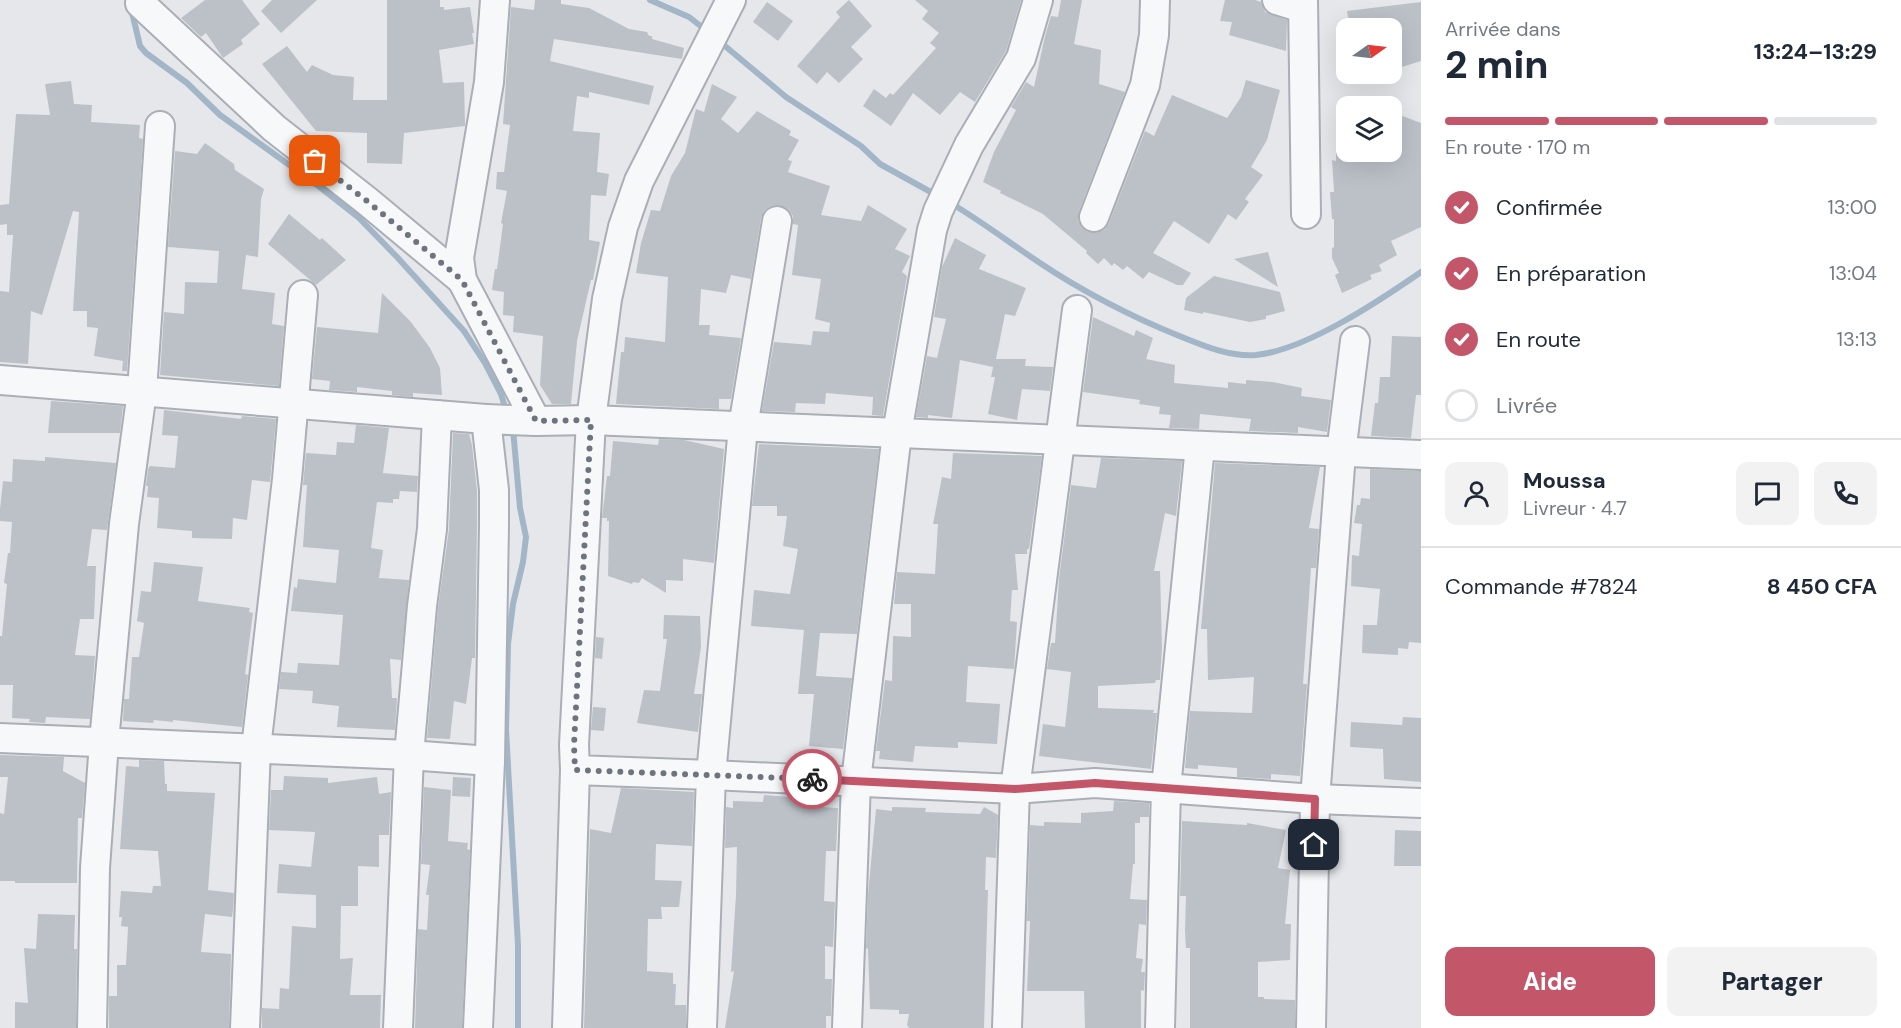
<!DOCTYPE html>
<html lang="fr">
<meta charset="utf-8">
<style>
:root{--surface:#fff;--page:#f2f2f3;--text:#1f2937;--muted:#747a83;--line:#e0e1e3;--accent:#c45669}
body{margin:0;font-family:"DM Sans",sans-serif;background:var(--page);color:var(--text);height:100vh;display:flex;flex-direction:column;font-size:22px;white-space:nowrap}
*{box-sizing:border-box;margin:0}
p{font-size:20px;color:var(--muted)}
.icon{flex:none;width:33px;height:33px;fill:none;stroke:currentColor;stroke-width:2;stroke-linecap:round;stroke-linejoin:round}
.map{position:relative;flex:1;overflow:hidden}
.details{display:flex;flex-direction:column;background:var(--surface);width:480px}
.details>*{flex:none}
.needle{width:39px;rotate:76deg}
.buttons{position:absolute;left:1336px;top:18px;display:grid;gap:12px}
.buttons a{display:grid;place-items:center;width:66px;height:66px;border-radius:12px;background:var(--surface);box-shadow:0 6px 24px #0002;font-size:30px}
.pin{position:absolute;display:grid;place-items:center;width:51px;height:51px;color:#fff;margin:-26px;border-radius:12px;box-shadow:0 3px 9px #0006}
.courier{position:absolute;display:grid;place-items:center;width:60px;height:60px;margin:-30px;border:4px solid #c45669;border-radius:50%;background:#fff;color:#222;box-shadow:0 2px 8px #0007}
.overview em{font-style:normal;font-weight:800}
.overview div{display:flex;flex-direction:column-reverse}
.overview{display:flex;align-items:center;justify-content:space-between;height:102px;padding:0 24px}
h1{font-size:39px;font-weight:800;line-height:45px}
.bar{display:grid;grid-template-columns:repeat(4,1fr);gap:9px 6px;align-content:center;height:72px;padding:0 24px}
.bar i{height:8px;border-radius:4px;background:var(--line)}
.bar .active{background:var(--accent)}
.bar p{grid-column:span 4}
.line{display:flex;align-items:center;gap:15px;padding:0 24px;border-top:2px solid var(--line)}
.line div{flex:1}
.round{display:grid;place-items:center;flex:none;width:63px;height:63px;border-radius:12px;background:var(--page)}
ol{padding:0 24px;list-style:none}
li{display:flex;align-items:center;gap:18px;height:66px}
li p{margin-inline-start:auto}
li .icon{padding:6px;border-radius:50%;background:var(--accent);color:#fff;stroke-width:4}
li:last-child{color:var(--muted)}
li i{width:33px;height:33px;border:3px solid var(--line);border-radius:50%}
.action{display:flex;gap:12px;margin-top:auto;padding:12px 24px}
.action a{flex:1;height:69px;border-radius:12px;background:var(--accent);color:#fff;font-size:24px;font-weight:800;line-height:69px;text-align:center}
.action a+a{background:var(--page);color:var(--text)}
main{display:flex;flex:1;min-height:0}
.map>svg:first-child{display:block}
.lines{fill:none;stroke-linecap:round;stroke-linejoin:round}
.stream{stroke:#a3b6c8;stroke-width:6}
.building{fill:#bcc1c8}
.minor-casing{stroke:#aaaeb5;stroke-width:32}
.minor{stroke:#f7f8fa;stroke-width:28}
.done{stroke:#6d747e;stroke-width:6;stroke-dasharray:0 10.8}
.route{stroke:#c45669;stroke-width:8}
</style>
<main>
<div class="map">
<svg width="1421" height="1028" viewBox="0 0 1421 1028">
<rect width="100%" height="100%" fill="#e5e7eb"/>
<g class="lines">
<g class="stream">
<polyline points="650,0 689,17 707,31"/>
<polyline points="131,8 140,46 146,53 187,83 220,115 317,185 359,218 397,257 464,331 485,363 501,394 506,411"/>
<polyline points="719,41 786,97 861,146 880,164 938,196"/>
<path d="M949,202C981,221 1010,243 1040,263C1080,290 1132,317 1177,335C1202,345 1228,357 1256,355C1306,350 1379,301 1421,272"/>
<polyline points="513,429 520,508 526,537 523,562 513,604 508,644 506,730 518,945 518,1028"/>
</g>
</g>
<g class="building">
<polygon points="205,0 242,0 260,24 241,40 243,44 223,58 206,33 201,37 181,18"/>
<polygon points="272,0 317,0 281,33 261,11"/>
<polygon points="387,0 440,0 440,7 444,7 444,10 470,7 474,33 472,33 474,44 439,50 443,83 464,82 465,126 404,133 402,164 367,163 367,133 316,131 262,64 287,46 307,72 312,65 333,75 354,77 353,100 387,100"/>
<polygon points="535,0 561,0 561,4 589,8 629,29 647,32 649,36 652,36 652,39 684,48 682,59 554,39 550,61 654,86 649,105 589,92 589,98 577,96 573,131 600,133 597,172 609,174 606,196 591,195 589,240 600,242 593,280 591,280 577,341 571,404 552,404 540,385 543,336 513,332 514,316 503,315 504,292 492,290 495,269 497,269 503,224 501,223 507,191 496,189 497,172 504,172 510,125 503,124 511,7 534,10"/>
<polygon points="849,0 872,26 851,47 863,59 839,83 827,72 817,84 797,66 840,17 836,12"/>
<polygon points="915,0 1021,0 1006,51 975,102 960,92 940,115 913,93 891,126 863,106 874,89 886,98 890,93 893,95 936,48 930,43 939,33 922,19 928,11"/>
<polygon points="1061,0 1082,0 1074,44 1101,50 1099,84 1125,92 1079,211 1078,220 1082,228 1088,232 1097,233 1105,229 1109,223 1145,131 1154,136 1172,95 1227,118 1241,97 1246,80 1280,90 1267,140 1251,167 1263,175 1245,199 1249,202 1236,220 1228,214 1209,244 1174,221 1153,253 1191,273 1183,285 1177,285 1149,272 1143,279 1127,266 1123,270 1114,263 1112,266 1104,258 1098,264 1086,253 1087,251 1043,214 1000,193 1001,191 983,182 994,152 1016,110 1011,107 1026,82 1034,87 1045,36 1051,16 1058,17"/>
<polygon points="1225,0 1255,0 1261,2 1265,12 1287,20 1286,51 1229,35 1232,22 1220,21"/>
<polygon points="767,2 793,21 778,41 753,22"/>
<polygon points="1421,2 1421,61 1392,70 1392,28 1350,28 1347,11"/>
<polygon points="71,81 74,104 92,105 91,122 140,125 139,138 143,139 127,371 122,371 123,361 94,356 98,328 87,327 87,311 73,311 79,212 73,211 42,315 31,311 28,364 0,362 0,291 9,292 13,235 7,235 7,224 0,225 0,205 9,204 16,114 50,115 45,84"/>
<polygon points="712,84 737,97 721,119 738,133 757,111 791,131 789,135 799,140 788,160 792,161 788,172 830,186 821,215 861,221 868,205 907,229 895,249 910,256 902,272 907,276 883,416 872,415 873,397 826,393 825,404 796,403 795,412 762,411 774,342 811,345 813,331 829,332 830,323 815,319 821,279 792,275 798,225 793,224 793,216 788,209 779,205 771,206 765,210 761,218 751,279 731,275 726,293 701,289 699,325 710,325 709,335 741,338 731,399 719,399 719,409 616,404 621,352 624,352 625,337 665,342 668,277 636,273 641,243 651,210 660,211 671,176 685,153 696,109 704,112"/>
<polygon points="1392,112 1421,123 1421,227 1391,241 1397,255 1379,265 1382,271 1370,275 1372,279 1342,293 1335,275 1339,273 1332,258 1332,248 1334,247 1334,219 1332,219 1330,192 1334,192 1332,160 1336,161 1336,152 1392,152"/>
<polygon points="205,143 234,164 235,170 264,189 261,199 258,257 246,255 242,289 275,293 272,324 284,326 279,386 160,375 164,312 184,314 185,282 217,283 219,251 168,247 175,151 197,154"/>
<polygon points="289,214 320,240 322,238 346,260 316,285 268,244"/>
<polygon points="955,238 986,255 979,269 1026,288 1015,316 1005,314 996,359 1026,359 1025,366 1053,367 1050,391 1022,389 1017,420 988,414 995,377 991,377 993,367 960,360 952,418 928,415 928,418 916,417 927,356 937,358 946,319 934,317 942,267"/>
<polygon points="1268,252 1278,287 1234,259"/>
<polygon points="1214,276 1280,292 1285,311 1266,316 1266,319 1250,322 1203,312 1203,314 1184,310 1186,298"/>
<polygon points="382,293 411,322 430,348 440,368 442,395 413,393 413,397 392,395 392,391 357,387 357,392 329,390 330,381 312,379 317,327 378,333"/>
<polygon points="1093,317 1134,336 1136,330 1153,338 1146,359 1175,365 1174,383 1228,388 1228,382 1246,384 1246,380 1273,382 1302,388 1301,396 1331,400 1327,432 1298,427 1298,433 1249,431 1251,419 1200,414 1199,429 1169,428 1171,415 1159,414 1160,407 1139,404 1140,400 1083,392"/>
<polygon points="1392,336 1421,337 1421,395 1416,395 1411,438 1371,436 1375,403 1378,403 1380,377 1390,377"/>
<polygon points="51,401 123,406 120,433 48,433"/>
<polygon points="164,410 241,419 242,416 276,419 270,482 252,480 247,520 233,518 232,539 192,538 192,531 157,528 159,498 147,497 148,486 146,486 148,469 150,466 175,468 178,436 162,435"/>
<polygon points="356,425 389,428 383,473 418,476 417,492 400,491 399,499 393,499 393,503 377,502 371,548 383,550 379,578 409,580 401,660 390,659 392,698 397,698 395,730 337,727 339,706 312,703 313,691 279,689 281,672 297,673 298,663 339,665 343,615 291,611 294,587 297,588 298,579 336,583 339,550 303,547 307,485 303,485 306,453 336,455 337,442 354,443"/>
<polygon points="453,433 469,434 472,445 477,491 477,525 475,658 472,658 466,704 454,701 450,739 427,738 438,608 449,529"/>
<polygon points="659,439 684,440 724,449 714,563 683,559 683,581 666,580 666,593 642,578 639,583 633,582 632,584 608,576 609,521 607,521 607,518 602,518 607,476 610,476 613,441 658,445"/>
<polygon points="759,444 879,449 857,634 820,633 816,676 852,678 843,749 809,746 814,694 798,694 804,630 751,626 754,590 790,594 798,549 783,546 787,516 777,516 777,506 752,506"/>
<polygon points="953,453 1042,456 1029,549 1027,549 1027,554 1015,554 1018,590 1012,590 1010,621 1017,622 1014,669 968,666 966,702 1000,704 997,744 958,742 958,748 915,746 913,762 879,759 880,751 876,751 885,680 892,681 893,636 911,637 911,604 894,604 897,572 935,574 938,524 933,524 942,477 951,479"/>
<polygon points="45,457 116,463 107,530 92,529 87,566 96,566 94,619 80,619 75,655 95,656 90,719 46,717 45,723 29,722 30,719 12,718 13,685 0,685 0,636 2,636 7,584 4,583 8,553 10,553 12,522 0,521 0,509 3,481 12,482 13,459 45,461"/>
<polygon points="1101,458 1182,461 1176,516 1165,513 1154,571 1160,571 1162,648 1160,680 1156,680 1155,683 1098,686 1098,708 1154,710 1153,713 1157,713 1151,769 1039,756 1043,724 1065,727 1071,672 1047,669 1051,643 1055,643 1059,579 1071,485 1096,488"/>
<polygon points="1215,463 1320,467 1309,528 1319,529 1316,568 1311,568 1303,684 1307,684 1300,776 1271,774 1271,779 1237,777 1237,768 1198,765 1198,769 1185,768 1190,711 1252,713 1254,677 1208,680 1207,629 1201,629"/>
<polygon points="1370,469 1421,471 1421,643 1409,642 1408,649 1398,648 1398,655 1362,653 1363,625 1377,625 1380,589 1351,586 1352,555 1359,556 1362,524 1354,523 1357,505 1360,505 1361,498 1370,499"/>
<polygon points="154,562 203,567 198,601 250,608 249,612 253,613 245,674 248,675 242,727 173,720 173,722 154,720 153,723 123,721 124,699 129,699 132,657 139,657 144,623 137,621 141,591 151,592"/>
<polygon points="664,615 700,616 701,647 694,694 702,694 698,732 637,723 644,690 660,691 667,639 663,639"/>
<polygon points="596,637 604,638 602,659 595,658"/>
<polygon points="593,707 606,708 604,731 591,730"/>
<polygon points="1403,717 1421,718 1421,782 1384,779 1383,749 1350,747 1351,722 1402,725"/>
<polygon points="0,755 64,757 63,771 85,783 82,818 78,818 77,883 15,883 15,881 0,881 0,813 4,814 8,777 0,777"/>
<polygon points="139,760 164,761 165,784 167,784 167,791 215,793 208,890 234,893 233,910 232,917 205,914 201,952 231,954 229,1028 109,1028 109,996 117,996 117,965 126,965 128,927 121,926 122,917 119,917 121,891 152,893 153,886 161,886 158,851 120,849 126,766 139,767"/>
<polygon points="284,776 328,778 328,783 377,777 379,794 391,792 389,835 379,835 379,867 358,866 358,906 341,906 340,959 353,958 350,995 381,995 380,1028 262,1028 262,1008 279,1009 280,988 289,989 292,926 316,928 316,895 277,893 279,864 311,867 315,832 269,830 271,790 283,790"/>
<polygon points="453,777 471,778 470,797 452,796"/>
<polygon points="424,787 451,790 448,841 468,843 467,849 470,850 462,1028 415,1028 418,929 427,930 429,895 426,895 430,865 421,864"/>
<polygon points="621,788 694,792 692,846 656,844 655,880 682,881 679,907 661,907 662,919 648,919 647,971 673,973 673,984 676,984 675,1005 686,1005 686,1028 584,1028 590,829 611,833"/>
<polygon points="764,795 801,798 801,806 838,808 836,851 826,851 824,901 835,902 833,947 825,946 825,979 832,979 831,1016 826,1016 826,1028 725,1028 734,971 731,972 736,895 737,847 725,848 726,807 733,808 733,801 763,802"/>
<polygon points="1114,801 1149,803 1149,817 1140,817 1140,823 1135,823 1135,864 1133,864 1130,899 1147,900 1146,925 1139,924 1136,958 1143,959 1141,972 1145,972 1144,991 1141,990 1141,1028 1085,1028 1084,991 1027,991 1030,921 1027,921 1030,825 1044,826 1044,822 1081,823 1081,813 1113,811"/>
<polygon points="892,807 926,808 925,812 980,814 984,807 998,815 996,858 986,857 985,890 988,890 984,1028 909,1028 907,1025 909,1014 899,1014 899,1010 870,1009 868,949 866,948 868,895 876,809 892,811"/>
<polygon points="1182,821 1247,825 1247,823 1286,830 1278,868 1290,870 1285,924 1291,924 1290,960 1258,962 1258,997 1264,997 1264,999 1295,1000 1295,1028 1190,1028 1190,948 1186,948 1185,931 1186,896 1180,896"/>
<polygon points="1395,830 1421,831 1421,866 1394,866"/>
<polygon points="38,914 75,915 74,949 77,949 76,1028 15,1028 15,1002 28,1003 24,948 36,949"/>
</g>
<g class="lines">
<g class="minor-casing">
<g id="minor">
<polyline points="495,0 489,82 459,258 462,280 536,421"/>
<polyline points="731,0 639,181 623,227 607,299 591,420 574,745 575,770 711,775 1015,789 1095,783 1315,799 1421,803"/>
<polyline points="1277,0 1303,8"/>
<polyline points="1303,0 1306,214"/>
<polyline points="140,3 274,128 367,201 462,280"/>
<polyline points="1094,217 1145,85 1154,35 1155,0"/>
<polyline points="0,380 486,419"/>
<polyline points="0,738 409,755 490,761"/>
<polyline points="92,1028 95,868 104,742 124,524 142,391 160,126"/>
<polyline points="245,1028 256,748 287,479 303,295"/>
<polyline points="398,1028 409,755 422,606 432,529 437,415"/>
<polyline points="478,1028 490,761 494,525 494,490 486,419 536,421 591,420 1421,455"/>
<polyline points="567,1028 575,770"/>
<polyline points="702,1028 711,775 743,427 777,221"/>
<polyline points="847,1028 856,781 897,433 932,230 938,211 969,145 1021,58 1038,0"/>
<polyline points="1007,1028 1015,789 1077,310"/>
<polyline points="1160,1028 1166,788 1200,446"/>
<polyline points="1311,1028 1315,799 1341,453 1355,341"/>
</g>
</g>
<use href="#minor" class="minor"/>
</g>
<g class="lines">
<polyline class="done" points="315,161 367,201 462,280 536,421 591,420 574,745 575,770 812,779"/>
<polyline class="route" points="812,779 1015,789 1095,783 1315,799 1314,845"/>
</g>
</svg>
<div class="buttons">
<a><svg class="needle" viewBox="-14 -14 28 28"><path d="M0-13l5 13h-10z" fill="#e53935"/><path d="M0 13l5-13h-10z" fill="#747a83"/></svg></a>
<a><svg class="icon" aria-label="layers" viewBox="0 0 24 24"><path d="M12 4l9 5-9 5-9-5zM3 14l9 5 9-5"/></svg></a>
</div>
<div class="pin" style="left:315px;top:161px;background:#ea580c"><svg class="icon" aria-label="bag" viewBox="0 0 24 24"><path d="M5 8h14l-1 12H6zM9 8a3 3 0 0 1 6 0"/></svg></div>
<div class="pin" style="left:1314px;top:845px;background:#1f2937"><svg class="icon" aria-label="home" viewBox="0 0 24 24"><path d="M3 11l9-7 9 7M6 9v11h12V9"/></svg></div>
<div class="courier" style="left:812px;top:779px"><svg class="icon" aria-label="bike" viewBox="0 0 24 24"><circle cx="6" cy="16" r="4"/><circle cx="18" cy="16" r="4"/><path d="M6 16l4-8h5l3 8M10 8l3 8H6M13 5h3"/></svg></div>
</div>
<section class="details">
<div class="overview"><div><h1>2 min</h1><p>Arrivée dans</p></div><em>13:24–13:29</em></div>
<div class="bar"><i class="active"></i><i class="active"></i><i class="active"></i><i></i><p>En route · 170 m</p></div>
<ol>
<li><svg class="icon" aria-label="check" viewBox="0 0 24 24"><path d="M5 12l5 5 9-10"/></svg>Confirmée<p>13:00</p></li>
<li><svg class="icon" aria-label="check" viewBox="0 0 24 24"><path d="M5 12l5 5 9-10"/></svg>En préparation<p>13:04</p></li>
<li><svg class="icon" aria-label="check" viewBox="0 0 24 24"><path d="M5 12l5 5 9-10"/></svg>En route<p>13:13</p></li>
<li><i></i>Livrée</li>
</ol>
<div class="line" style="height:108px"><a class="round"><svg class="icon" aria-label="person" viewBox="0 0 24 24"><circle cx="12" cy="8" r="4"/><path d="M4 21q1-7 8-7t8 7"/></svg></a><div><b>Moussa</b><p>Livreur · 4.7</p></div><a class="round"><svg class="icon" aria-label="chat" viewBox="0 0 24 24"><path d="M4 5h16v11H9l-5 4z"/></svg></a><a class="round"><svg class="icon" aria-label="phone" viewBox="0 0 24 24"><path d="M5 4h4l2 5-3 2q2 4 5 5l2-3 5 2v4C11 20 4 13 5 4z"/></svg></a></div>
<div class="line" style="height:78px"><div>Commande #7824</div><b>8 450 CFA</b></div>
<div class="action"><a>Aide</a><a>Partager</a></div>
</section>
</main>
